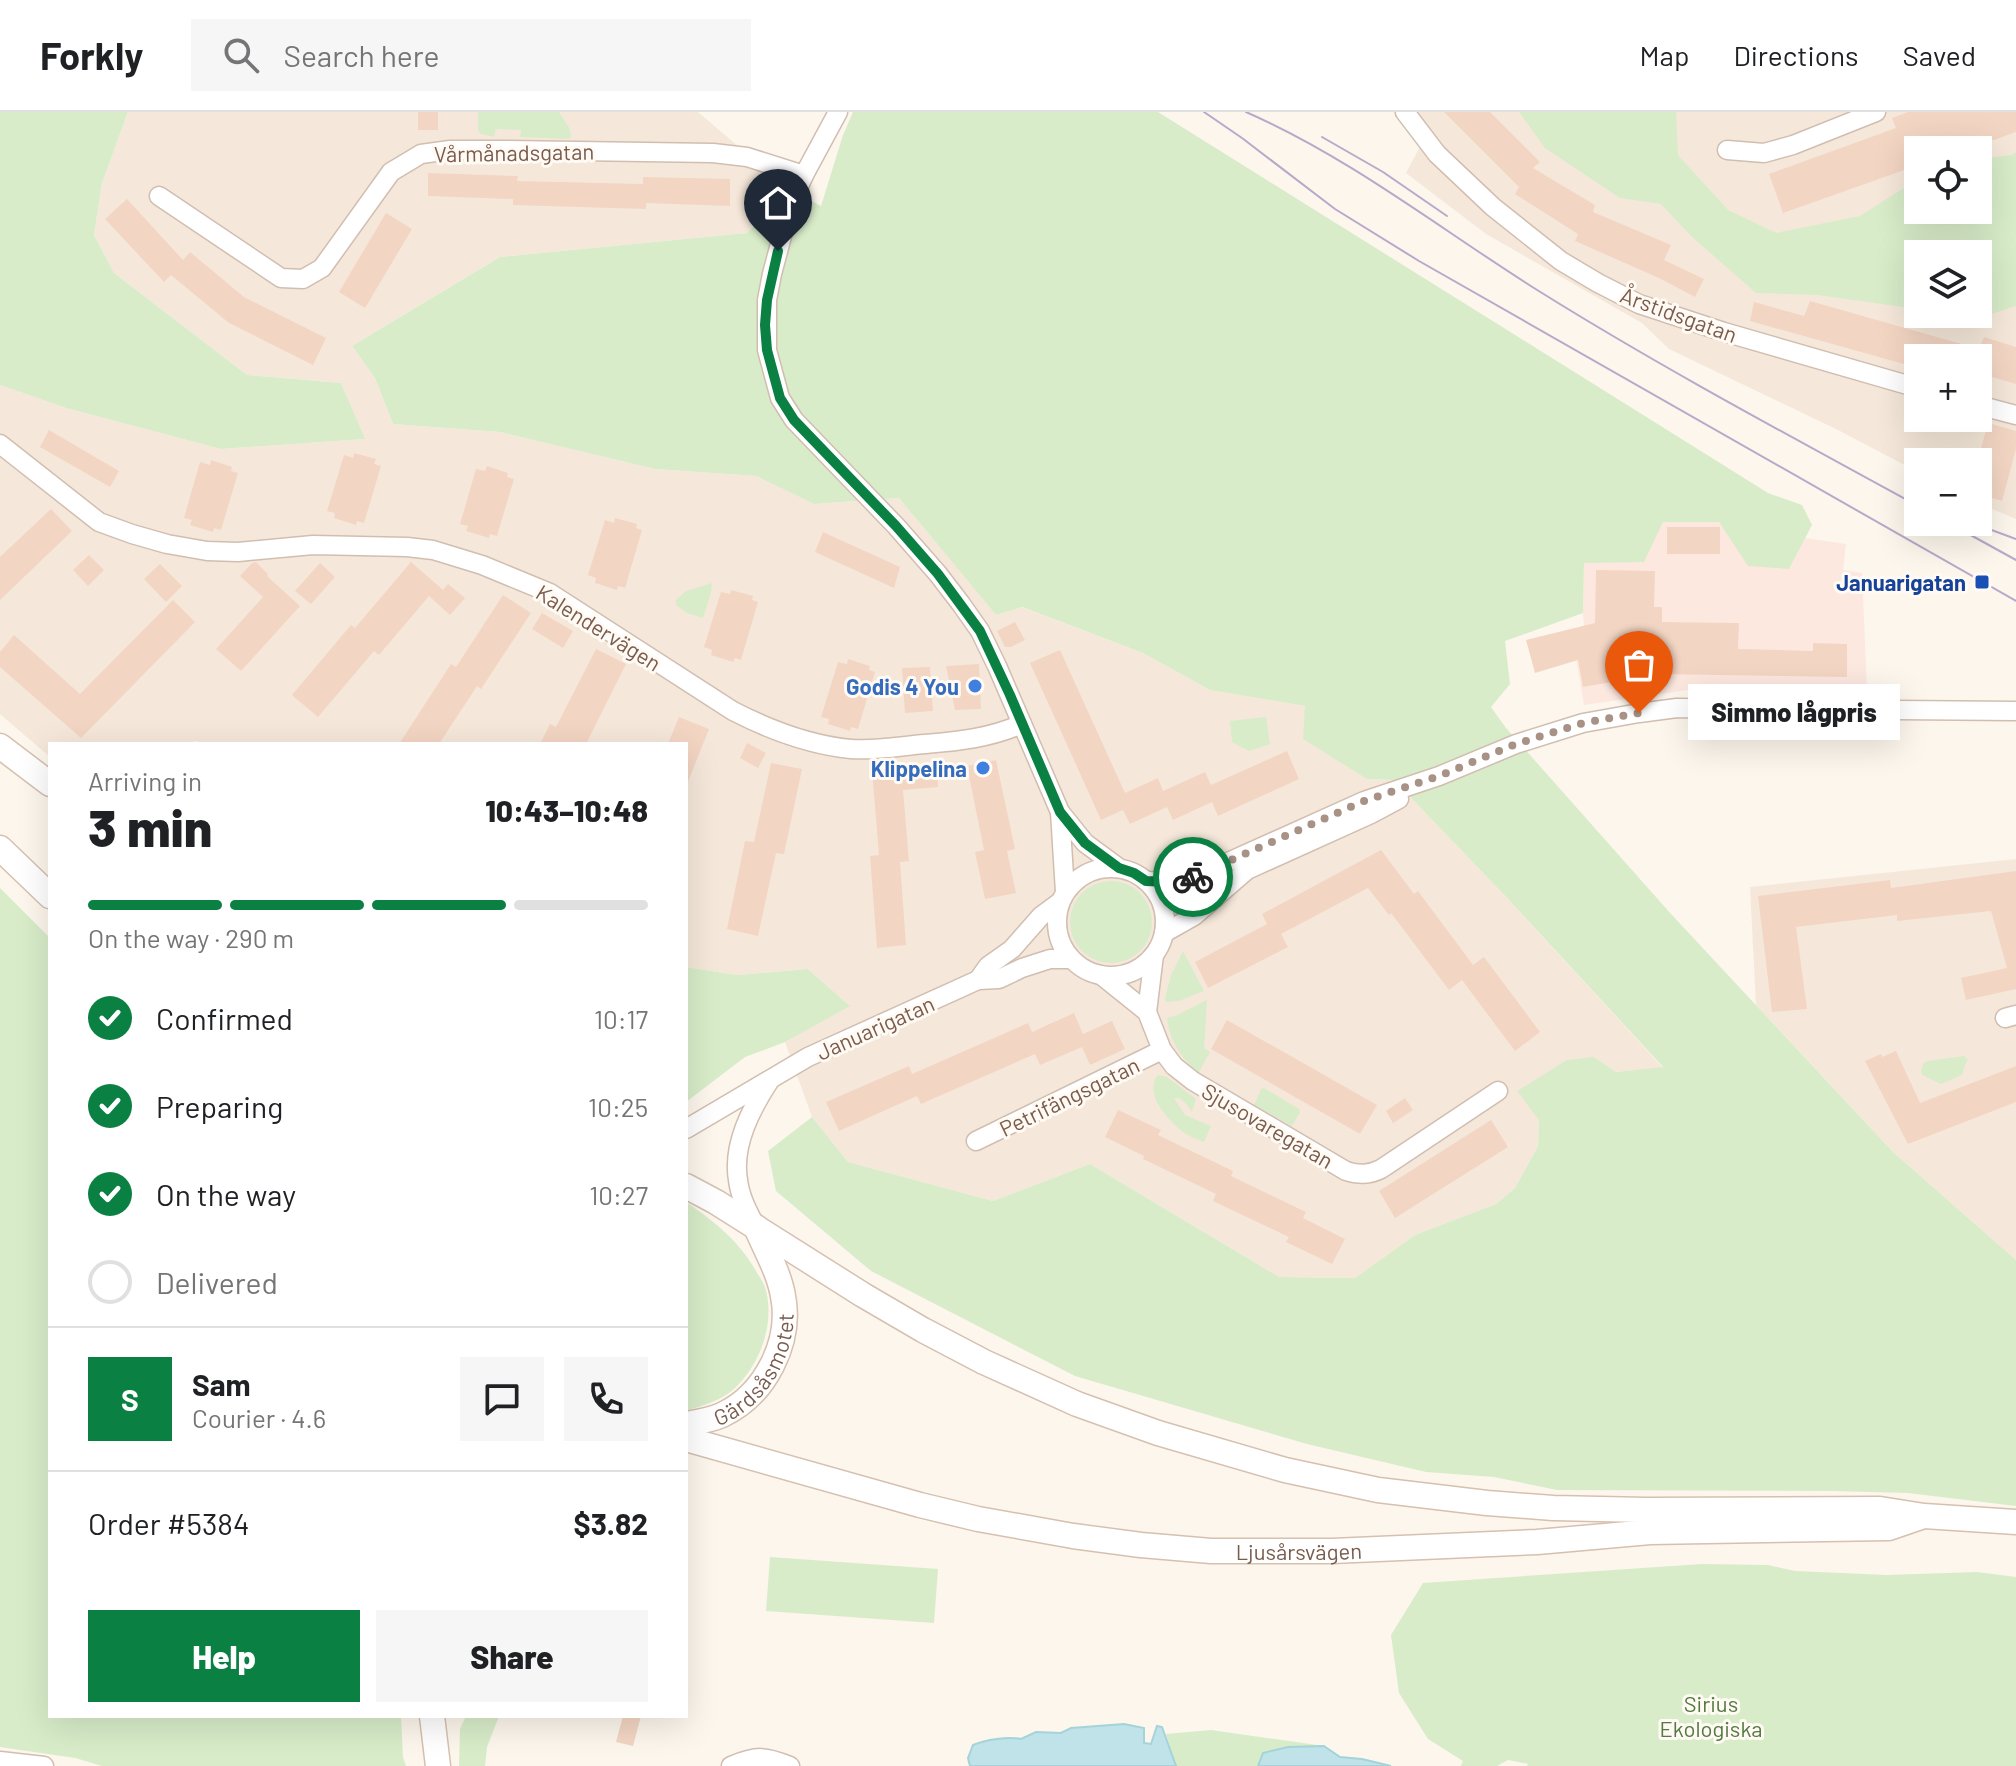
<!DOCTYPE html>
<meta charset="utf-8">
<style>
:root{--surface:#fff;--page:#f6f6f6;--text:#202124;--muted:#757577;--line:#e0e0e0;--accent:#0b8043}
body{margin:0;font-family:Barlow,sans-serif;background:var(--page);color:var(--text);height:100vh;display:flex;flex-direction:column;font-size:30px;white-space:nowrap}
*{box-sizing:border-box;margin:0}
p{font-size:26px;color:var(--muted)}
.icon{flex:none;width:44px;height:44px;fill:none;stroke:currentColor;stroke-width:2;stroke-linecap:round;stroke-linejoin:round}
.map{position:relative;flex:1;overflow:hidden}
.sheet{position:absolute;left:48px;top:630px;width:640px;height:976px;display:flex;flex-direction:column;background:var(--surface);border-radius:0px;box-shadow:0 8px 32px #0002}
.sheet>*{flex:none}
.tools{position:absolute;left:1904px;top:24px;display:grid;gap:16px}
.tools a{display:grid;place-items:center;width:88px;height:88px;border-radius:0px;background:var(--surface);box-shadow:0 8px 32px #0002;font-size:40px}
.pin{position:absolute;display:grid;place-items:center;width:68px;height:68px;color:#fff;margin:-82px -34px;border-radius:50% 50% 50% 0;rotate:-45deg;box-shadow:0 0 8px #0007}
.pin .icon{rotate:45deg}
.courier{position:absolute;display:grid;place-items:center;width:80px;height:80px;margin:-40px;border:6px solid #0b8043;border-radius:50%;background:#fff;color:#222;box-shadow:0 2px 10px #0007}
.bubble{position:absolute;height:56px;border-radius:0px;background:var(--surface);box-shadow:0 8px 32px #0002;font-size:26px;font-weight:800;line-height:56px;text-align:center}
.head em{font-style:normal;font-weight:800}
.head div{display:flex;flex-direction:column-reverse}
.head{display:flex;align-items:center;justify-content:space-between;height:136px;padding:0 40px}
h1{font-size:52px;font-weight:800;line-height:60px}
.bar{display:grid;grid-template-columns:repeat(4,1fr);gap:12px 8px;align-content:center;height:96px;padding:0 40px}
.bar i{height:10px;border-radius:6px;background:var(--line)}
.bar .on{background:var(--accent)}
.bar p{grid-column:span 4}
.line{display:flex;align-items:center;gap:20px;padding:0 40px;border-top:2px solid var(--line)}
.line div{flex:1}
.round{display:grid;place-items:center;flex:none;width:84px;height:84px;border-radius:0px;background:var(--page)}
ol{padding:0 40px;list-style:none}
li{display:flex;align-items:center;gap:24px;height:88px}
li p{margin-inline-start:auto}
li .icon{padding:8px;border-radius:50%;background:var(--accent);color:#fff;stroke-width:4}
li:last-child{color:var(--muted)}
li i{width:44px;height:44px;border:4px solid var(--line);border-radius:50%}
.cta{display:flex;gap:16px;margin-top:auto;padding:16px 40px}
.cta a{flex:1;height:92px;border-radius:0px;background:var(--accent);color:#fff;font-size:32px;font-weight:800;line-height:92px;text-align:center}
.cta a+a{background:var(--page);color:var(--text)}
header{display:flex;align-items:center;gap:48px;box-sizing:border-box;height:112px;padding:0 40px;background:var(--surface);border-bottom:2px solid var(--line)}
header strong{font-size:38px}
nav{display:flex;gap:44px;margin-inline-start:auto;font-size:28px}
.search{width:560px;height:72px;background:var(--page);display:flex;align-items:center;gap:20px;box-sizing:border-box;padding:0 28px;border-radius:0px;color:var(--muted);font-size:30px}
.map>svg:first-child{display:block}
.residential{fill:#f5e8da;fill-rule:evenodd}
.commercial{fill:#fde8e0}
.green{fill:#d8ecc9}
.water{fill:#bfe3e8;stroke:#a5d3da;stroke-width:2}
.building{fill:#f3d5c3}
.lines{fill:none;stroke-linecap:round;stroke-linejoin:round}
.street-casing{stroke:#d1beb0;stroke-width:21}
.secondary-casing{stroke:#d6c0b0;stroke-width:27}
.street{stroke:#fff;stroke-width:18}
.secondary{stroke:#fff;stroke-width:24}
.tram{stroke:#b9a8c9;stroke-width:2}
.done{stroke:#a89285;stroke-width:8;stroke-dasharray:0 14.4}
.route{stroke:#0b8043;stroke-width:10}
.transit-dot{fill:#1a4fb4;stroke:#fffaf3;stroke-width:3}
.shop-dot{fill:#3f7fe0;stroke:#fffaf3;stroke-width:3}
.labels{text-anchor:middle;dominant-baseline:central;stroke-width:6;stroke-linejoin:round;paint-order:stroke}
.street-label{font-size:22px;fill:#7a5c4d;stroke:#fffaf3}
.transit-label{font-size:22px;font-weight:bold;fill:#164399;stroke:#fffaf3;text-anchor:end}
.shop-label{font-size:22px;font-weight:bold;fill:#366cbe;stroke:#fffaf3;text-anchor:end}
.park-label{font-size:22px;fill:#537a41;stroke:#fffaf3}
</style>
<header>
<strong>Forkly</strong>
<div class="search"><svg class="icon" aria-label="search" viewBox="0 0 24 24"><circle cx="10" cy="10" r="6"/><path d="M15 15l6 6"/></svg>Search here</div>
<nav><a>Map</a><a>Directions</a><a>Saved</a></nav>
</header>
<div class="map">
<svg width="2016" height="1654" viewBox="0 0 2016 1654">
<rect width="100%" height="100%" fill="#fdf6ec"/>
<g class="residential">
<polygon points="128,0 698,0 787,76 747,121 500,145 352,234 375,266 393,312 500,320 655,357 756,364 814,392 899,386 996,503 1021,495 1143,541 1210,578 1305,594 1367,667 1394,668 1508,787 1663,956 1616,960 1594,945 1539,1007 1538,1034 1515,1076 1496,1092 1415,1123 1355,1166 1279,1165 1090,1052 993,1089 848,1050 812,1005 785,930 849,893 808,857 737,863 686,855 686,632 202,632 196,629 184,632 50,632 50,645 0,602 0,273 66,296 221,337 364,327 341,271 247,263 114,161 94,123 102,71"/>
<path d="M1393,0H2016V407L1978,391V350H1918V360L1836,317L1669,237L1642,211L1486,122L1406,61L1421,33ZM1918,38H1978V98H1918ZM1918,142H1978V202H1918ZM1918,246H1978V306H1918Z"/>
<polygon points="2016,747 2016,1148 1893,1040 1756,893 1750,775"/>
</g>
<polygon class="commercial" points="1663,410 1719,410 1789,457 1805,426 1846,432 1843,458 1862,461 1867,577 1688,578 1584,593 1576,546 1586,539 1583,501 1584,451"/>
<g class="green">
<polygon points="0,0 128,0 102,71 94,123 114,161 247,263 341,271 365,327 221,337 66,296 0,273"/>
<polygon points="478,0 559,0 570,17 571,25 569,27 520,25 521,18 498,17 495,19 494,25 481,22 478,18"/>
<polygon points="853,0 1158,0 1768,381 1802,393 1812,413 1789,457 1748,454 1719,410 1663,410 1644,450 1584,451 1583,501 1505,529 1510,572 1491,595 1506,616 1671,802 1893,1040 2016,1148 2016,1394 1908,1381 1833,1379 1557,1378 1494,1365 1426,1360 1307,1332 1075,1264 871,1159 776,1079 768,1039 812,1005 848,1050 993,1089 1090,1052 1279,1165 1355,1166 1415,1123 1496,1092 1515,1076 1538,1034 1539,1008 1517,979 1567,948 1594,945 1616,960 1663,955 1508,787 1394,668 1367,667 1303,627 1305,594 1210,578 1143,541 1022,495 996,503 899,386 814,392 756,364 655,357 500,320 393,312 375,266 352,234 500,145 747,121 787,76 821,94 843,23"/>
<polygon points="1519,0 1676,0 1678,43 1728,98 1776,121 1860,104 1918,67 1918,98 1978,98 1978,47 2012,43 2016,40 2016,194 1982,205 1959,202 1978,202 1978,142 1918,142 1918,197 1817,183 1756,181 1692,125 1661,92 1620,86 1545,36"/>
<polygon points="712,471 711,481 703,506 687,501 676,493 676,488 686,479"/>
<polygon points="1266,605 1270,632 1249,639 1232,630 1230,609"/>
<circle cx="1111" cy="810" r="41"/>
<polygon points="0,776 50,826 50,1604 401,1604 403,1645 406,1654 102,1654 75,1646 0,1635"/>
<polygon points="1183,839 1204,879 1179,889 1166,890 1165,886 1171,863"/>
<polygon points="686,855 737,863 808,857 850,894 785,930 745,945 686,990"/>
<path d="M1207,888L1204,936L1210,940L1199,960C1181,947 1169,927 1167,906L1177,903Z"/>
<polygon points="1964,944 1968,948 1965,953 1962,963 1941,972 1922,963 1921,959 1923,952 1927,949"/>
<path d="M1158,963L1167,965L1196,987L1192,1000C1187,993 1182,985 1174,986L1185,1003L1211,1014L1204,1030C1198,1028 1191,1025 1186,1022C1170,1011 1142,981 1158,963Z"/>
<polygon points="1264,976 1299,997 1300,1000 1292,1014 1254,993 1261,977"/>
<path d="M686,1090C714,1109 739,1129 756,1159C759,1164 763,1170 765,1175C776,1211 760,1253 734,1277C722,1288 704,1293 689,1298H686Z"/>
<polygon points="770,1445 938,1457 934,1511 766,1499"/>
<polygon points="1702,1452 1768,1453 1795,1459 1887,1463 1977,1460 2016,1465 2016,1654 1526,1654 1529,1652 1508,1648 1497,1654 1461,1654 1463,1649 1428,1627 1399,1581 1391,1523 1423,1471"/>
<polygon points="466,1604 499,1604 487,1635 485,1654 459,1654 460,1617"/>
<polygon points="1211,1618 1324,1634 1288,1635 1258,1654 1176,1654 1166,1622"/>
</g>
<g class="water">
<path d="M1124,1612L1144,1616V1631L1151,1632L1157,1614L1162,1615L1176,1654H970L968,1646L973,1633C985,1628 1008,1624 1021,1627L1036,1620L1061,1621L1071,1616Z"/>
<polygon points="1324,1634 1340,1645 1362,1647 1391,1654 1258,1654 1263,1641 1288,1635"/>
</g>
<g class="building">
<rect x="418" y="0" width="20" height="18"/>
<polygon points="1444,0 1490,0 1540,50 1533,56 1595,93 1593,100 1671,133 1664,148 1704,167 1695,185 1659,166 1575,129 1578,122 1515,82 1519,75"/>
<polygon points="1908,0 2016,0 2016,20 1972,36 1969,27 1938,38 1918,38 1918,45 1909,48 1910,56 1783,101 1769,62 1896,16 1892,6"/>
<polygon points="428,61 518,64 517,69 643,72 643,65 730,67 730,94 646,91 646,97 513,93 513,87 428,84"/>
<polygon points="127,87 183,148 190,140 244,185 326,226 313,253 229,211 171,163 164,170 105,107"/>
<polygon points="386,101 412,117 365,196 339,180"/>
<polygon points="1810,189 1979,237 1984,225 2016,235 2016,272 1978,261 1978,246 1918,246 1918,256 1750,209 1754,190 1804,204"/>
<polygon points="1988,311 2016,319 2016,337 2002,389 1978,382 1978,348"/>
<polygon points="49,318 119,359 110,375 40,335"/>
<polygon points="354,341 376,347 374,352 381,354 364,411 357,409 356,413 334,406 335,401 327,399 344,343 353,346"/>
<polygon points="211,348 232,355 231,359 238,361 221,418 214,416 213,420 190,413 192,408 184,406 200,350 210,353"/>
<polygon points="487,354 508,361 507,365 514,367 497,424 490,422 489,426 466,419 468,414 460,412 476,357 485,359"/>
<polygon points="51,397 72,419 0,488 0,445"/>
<polygon points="615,406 637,412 636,416 642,418 625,476 618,474 617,478 595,471 596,466 588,463 605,408 614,411"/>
<rect x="1667" y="415" width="53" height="27"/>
<polygon points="823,420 900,455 894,476 815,440"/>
<polygon points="89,443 104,458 88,474 73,458"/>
<polygon points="256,450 268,462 267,464 300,494 241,559 216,537 263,485 240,464 252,451"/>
<polygon points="411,450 443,478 448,472 465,486 450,503 429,484 379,543 374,539 318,605 292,583 351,513 355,516"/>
<polygon points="320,451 335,465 311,492 295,479"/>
<polygon points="160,452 182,474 166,490 144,467"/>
<polygon points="1596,458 1655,459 1654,495 1662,495 1662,510 1739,511 1738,537 1813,539 1813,531 1847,532 1847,565 1658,562 1583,575 1578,548 1535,561 1526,528 1595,511"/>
<polygon points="731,478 753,484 752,488 758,490 741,548 735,546 733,550 711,543 712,538 704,535 721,480 730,482"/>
<polygon points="503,483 531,501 481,577 477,574 439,632 399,632 451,552 456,555"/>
<polygon points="173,488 195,510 81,626 0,555 0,540 14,523 80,582"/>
<polygon points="542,501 573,519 563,536 532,517"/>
<polygon points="1015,510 1025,528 1011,535 1005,535 997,519"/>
<polygon points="596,537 626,552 586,632 540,632 550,612 556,615"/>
<polygon points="1060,538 1125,681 1158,666 1163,679 1205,660 1211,673 1287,639 1299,667 1218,704 1212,690 1173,708 1167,695 1130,712 1123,698 1101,708 1030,551"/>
<polygon points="848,547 870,554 869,558 875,560 858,617 851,615 850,619 828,612 829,607 821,605 838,550 847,552"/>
<polygon points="979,552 981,597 955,598 946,554"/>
<polygon points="930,555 933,599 905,601 902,556"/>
<polygon points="679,605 709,617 687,672 686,632 668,632"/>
<polygon points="747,631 766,641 758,656 740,646"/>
<polygon points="996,648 1015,737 1007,739 1016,781 985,787 975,740 984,738 967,654"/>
<polygon points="771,651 802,657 784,742 776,741 758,824 727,817 745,729 754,730"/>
<polygon points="902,656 902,661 937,658 938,675 903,678 909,749 900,750 906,833 877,836 870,744 879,743 872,658"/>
<polygon points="1381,738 1414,782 1418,779 1473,853 1484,845 1540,920 1515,939 1462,868 1449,878 1391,801 1389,803 1368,776 1281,822 1288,835 1208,876 1195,850 1267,812 1262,802"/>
<polygon points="2016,759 2016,877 1966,888 1961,866 2007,856 1991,799 1897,809 1897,803 1796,815 1807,897 1772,900 1758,784 1890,768 1891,776"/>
<polygon points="1074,901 1083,922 1112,909 1125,937 1090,953 1082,935 1040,953 1035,942 921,992 917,984 839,1019 826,990 909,954 912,962 1028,911 1032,920"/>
<polygon points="1227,908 1377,993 1360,1022 1211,937"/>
<polygon points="1896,939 1920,991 2016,954 2016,990 1908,1032 1865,949 1881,942 1882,945"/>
<polygon points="1405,986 1413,998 1393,1011 1386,999"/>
<polygon points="1118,998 1161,1018 1158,1023 1233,1059 1231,1064 1306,1100 1303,1106 1345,1127 1332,1152 1286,1130 1289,1125 1213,1089 1216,1082 1143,1047 1144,1044 1105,1025"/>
<polygon points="1491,1008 1508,1035 1395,1106 1379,1079"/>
<polygon points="623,1604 641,1604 633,1634 616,1630"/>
</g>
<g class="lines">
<g class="street-casing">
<g id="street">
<polyline points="838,0 804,63 790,94 772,162 767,188 767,238 780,286 794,308 896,414 938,462 961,492 980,519 997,554 1060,700 1085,731 1119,756"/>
<polyline points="1405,0 1437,42 1493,95 1561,149 1598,171 1639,192 1724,220 1918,276"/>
<polyline points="1727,38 1764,41 1793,33 1876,0"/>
<polyline points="159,84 281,166 303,167 322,156 391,60 421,42 450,38 506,38 713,41 747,45 804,63"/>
<polyline points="1978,293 2016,303"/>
<path d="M0,332L99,410L132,422L167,432L207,439L238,440L313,433L407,435L433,438L482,453L550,481L733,599C770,618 809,633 851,637C875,639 901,634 925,632C961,629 989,626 1022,612"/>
<polyline points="1060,700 1065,780"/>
<circle cx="1111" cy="810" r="54"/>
<polyline points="1146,769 1168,770 1186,769 1364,689 1439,664 1516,632 1583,611 1639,601 1677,596 2016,599"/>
<polyline points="1164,821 1194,804 1247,758 1371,702 1399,687"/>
<path d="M1101,863L1147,900L1162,938L1174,954L1193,969L1346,1059C1359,1063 1369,1063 1381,1057L1498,979"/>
<polyline points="978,868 988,854 1012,837 1041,804 1060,790"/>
<polyline points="1147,900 1154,843"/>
<polyline points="2005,906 2016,903"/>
<polyline points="686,1017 808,945 978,868 999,867 1022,856 1050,847 1071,847"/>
<polyline points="976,1029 1162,938"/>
<path d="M756,1115C748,1100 740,1085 738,1068C732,1033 751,997 770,968"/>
<polyline points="0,1649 44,1654"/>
<path d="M731,1654C757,1643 765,1644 790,1654"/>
</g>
</g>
<g class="secondary-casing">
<g id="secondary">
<polyline points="0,634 50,672"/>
<polyline points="0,736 50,784"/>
<polyline points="686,1074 716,1090 863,1183 923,1218 984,1250 1077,1292 1158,1321 1285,1358 1378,1378 1487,1391 1553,1396 1646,1398 1880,1397 1924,1404 2016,1410"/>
<path id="s1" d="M686,1312C698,1310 711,1308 722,1303C765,1283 792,1230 783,1184C779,1160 765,1137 756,1115"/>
<path id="s2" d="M686,1327L920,1393L978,1407L1073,1424L1141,1433L1211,1439H1332L1537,1430L1650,1420L1889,1416L1921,1405"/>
<polyline points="432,1604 438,1654"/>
</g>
</g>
<use href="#street" class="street"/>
<use href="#secondary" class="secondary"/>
<g class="tram">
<polyline points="1204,0 1242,26 1335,97 1419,149 2016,489"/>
<path d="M1246,0C1353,47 1444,120 1542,181C1664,257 1792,325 1918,394"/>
<polyline points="1322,25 1383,60 1447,104"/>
<polyline points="1947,410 2016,448"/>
<polyline points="1970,410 2016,427"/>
</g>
</g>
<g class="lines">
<polyline class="done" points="1193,765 1364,689 1439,664 1516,632 1583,611 1639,601"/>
<polyline class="route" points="778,139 767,188 765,213 767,238 780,286 794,308 896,414 938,462 980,519 1010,583 1060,700 1085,731 1119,756 1134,761 1146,769 1168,770 1186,769 1193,765"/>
</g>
<rect class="transit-dot" x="1974" y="462" width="16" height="16" rx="4"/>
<g class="shop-dot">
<circle cx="975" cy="574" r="8"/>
<circle cx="983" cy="656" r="8"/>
</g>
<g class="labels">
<g class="street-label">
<text transform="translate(514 40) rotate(-1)">Vårmånadsgatan</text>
<text transform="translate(1679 202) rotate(20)">Årstidsgatan</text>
<text transform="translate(599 515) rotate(32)">Kalendervägen</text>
<text transform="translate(875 915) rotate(-24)">Januarigatan</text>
<text transform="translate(1069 984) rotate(-26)">Petrifängsgatan</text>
<text transform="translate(1268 1013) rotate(30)">Sjusovaregatan</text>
<text stroke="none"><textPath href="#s1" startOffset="96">Gärdsåsmotet</textPath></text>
<text stroke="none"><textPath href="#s2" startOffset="626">Ljusårsvägen</textPath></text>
</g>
<g class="transit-label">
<text x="1966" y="470">Januarigatan</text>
</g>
<g class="shop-label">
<text x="959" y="574">Godis 4 You</text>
<text x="967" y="656">Klippelina</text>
</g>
<g class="park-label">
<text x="1711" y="1591">Sirius<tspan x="1711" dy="25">Ekologiska</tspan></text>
</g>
</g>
</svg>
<div class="tools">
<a><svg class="icon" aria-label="locate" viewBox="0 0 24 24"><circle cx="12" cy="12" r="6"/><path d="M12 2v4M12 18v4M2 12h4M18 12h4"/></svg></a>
<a><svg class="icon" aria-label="layers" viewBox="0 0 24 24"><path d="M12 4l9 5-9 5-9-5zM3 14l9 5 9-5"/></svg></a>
<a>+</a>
<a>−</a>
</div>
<div class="pin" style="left:1639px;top:601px;background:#ea580c"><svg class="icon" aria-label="bag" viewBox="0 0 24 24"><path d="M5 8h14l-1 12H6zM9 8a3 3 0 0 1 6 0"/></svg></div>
<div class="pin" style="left:778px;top:139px;background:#1f2937"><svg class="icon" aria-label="home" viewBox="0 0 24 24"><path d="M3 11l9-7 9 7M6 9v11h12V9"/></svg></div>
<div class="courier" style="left:1193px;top:765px"><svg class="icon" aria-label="bike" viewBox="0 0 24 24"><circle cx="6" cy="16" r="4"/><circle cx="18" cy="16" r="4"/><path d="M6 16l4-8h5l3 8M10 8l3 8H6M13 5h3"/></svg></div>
<div class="bubble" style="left:1688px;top:572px;width:212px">Simmo lågpris</div>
<section class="sheet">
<div class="head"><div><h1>3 min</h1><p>Arriving in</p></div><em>10:43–10:48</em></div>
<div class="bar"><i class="on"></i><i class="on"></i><i class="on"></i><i></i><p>On the way · 290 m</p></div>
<ol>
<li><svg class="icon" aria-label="check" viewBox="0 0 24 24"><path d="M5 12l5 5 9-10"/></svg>Confirmed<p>10:17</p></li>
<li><svg class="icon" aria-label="check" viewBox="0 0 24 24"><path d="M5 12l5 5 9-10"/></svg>Preparing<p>10:25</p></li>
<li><svg class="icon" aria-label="check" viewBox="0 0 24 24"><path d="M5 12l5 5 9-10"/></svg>On the way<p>10:27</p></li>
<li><i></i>Delivered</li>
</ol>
<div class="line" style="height:144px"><b class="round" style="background:var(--accent);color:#fff">S</b><div><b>Sam</b><p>Courier · 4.6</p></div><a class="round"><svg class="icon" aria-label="chat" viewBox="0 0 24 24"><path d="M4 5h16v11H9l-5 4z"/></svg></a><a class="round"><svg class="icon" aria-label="phone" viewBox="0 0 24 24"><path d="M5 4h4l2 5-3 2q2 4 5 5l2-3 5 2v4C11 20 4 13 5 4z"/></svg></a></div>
<div class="line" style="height:104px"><div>Order #5384</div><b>$3.82</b></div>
<div class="cta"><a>Help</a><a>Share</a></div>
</section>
</div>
